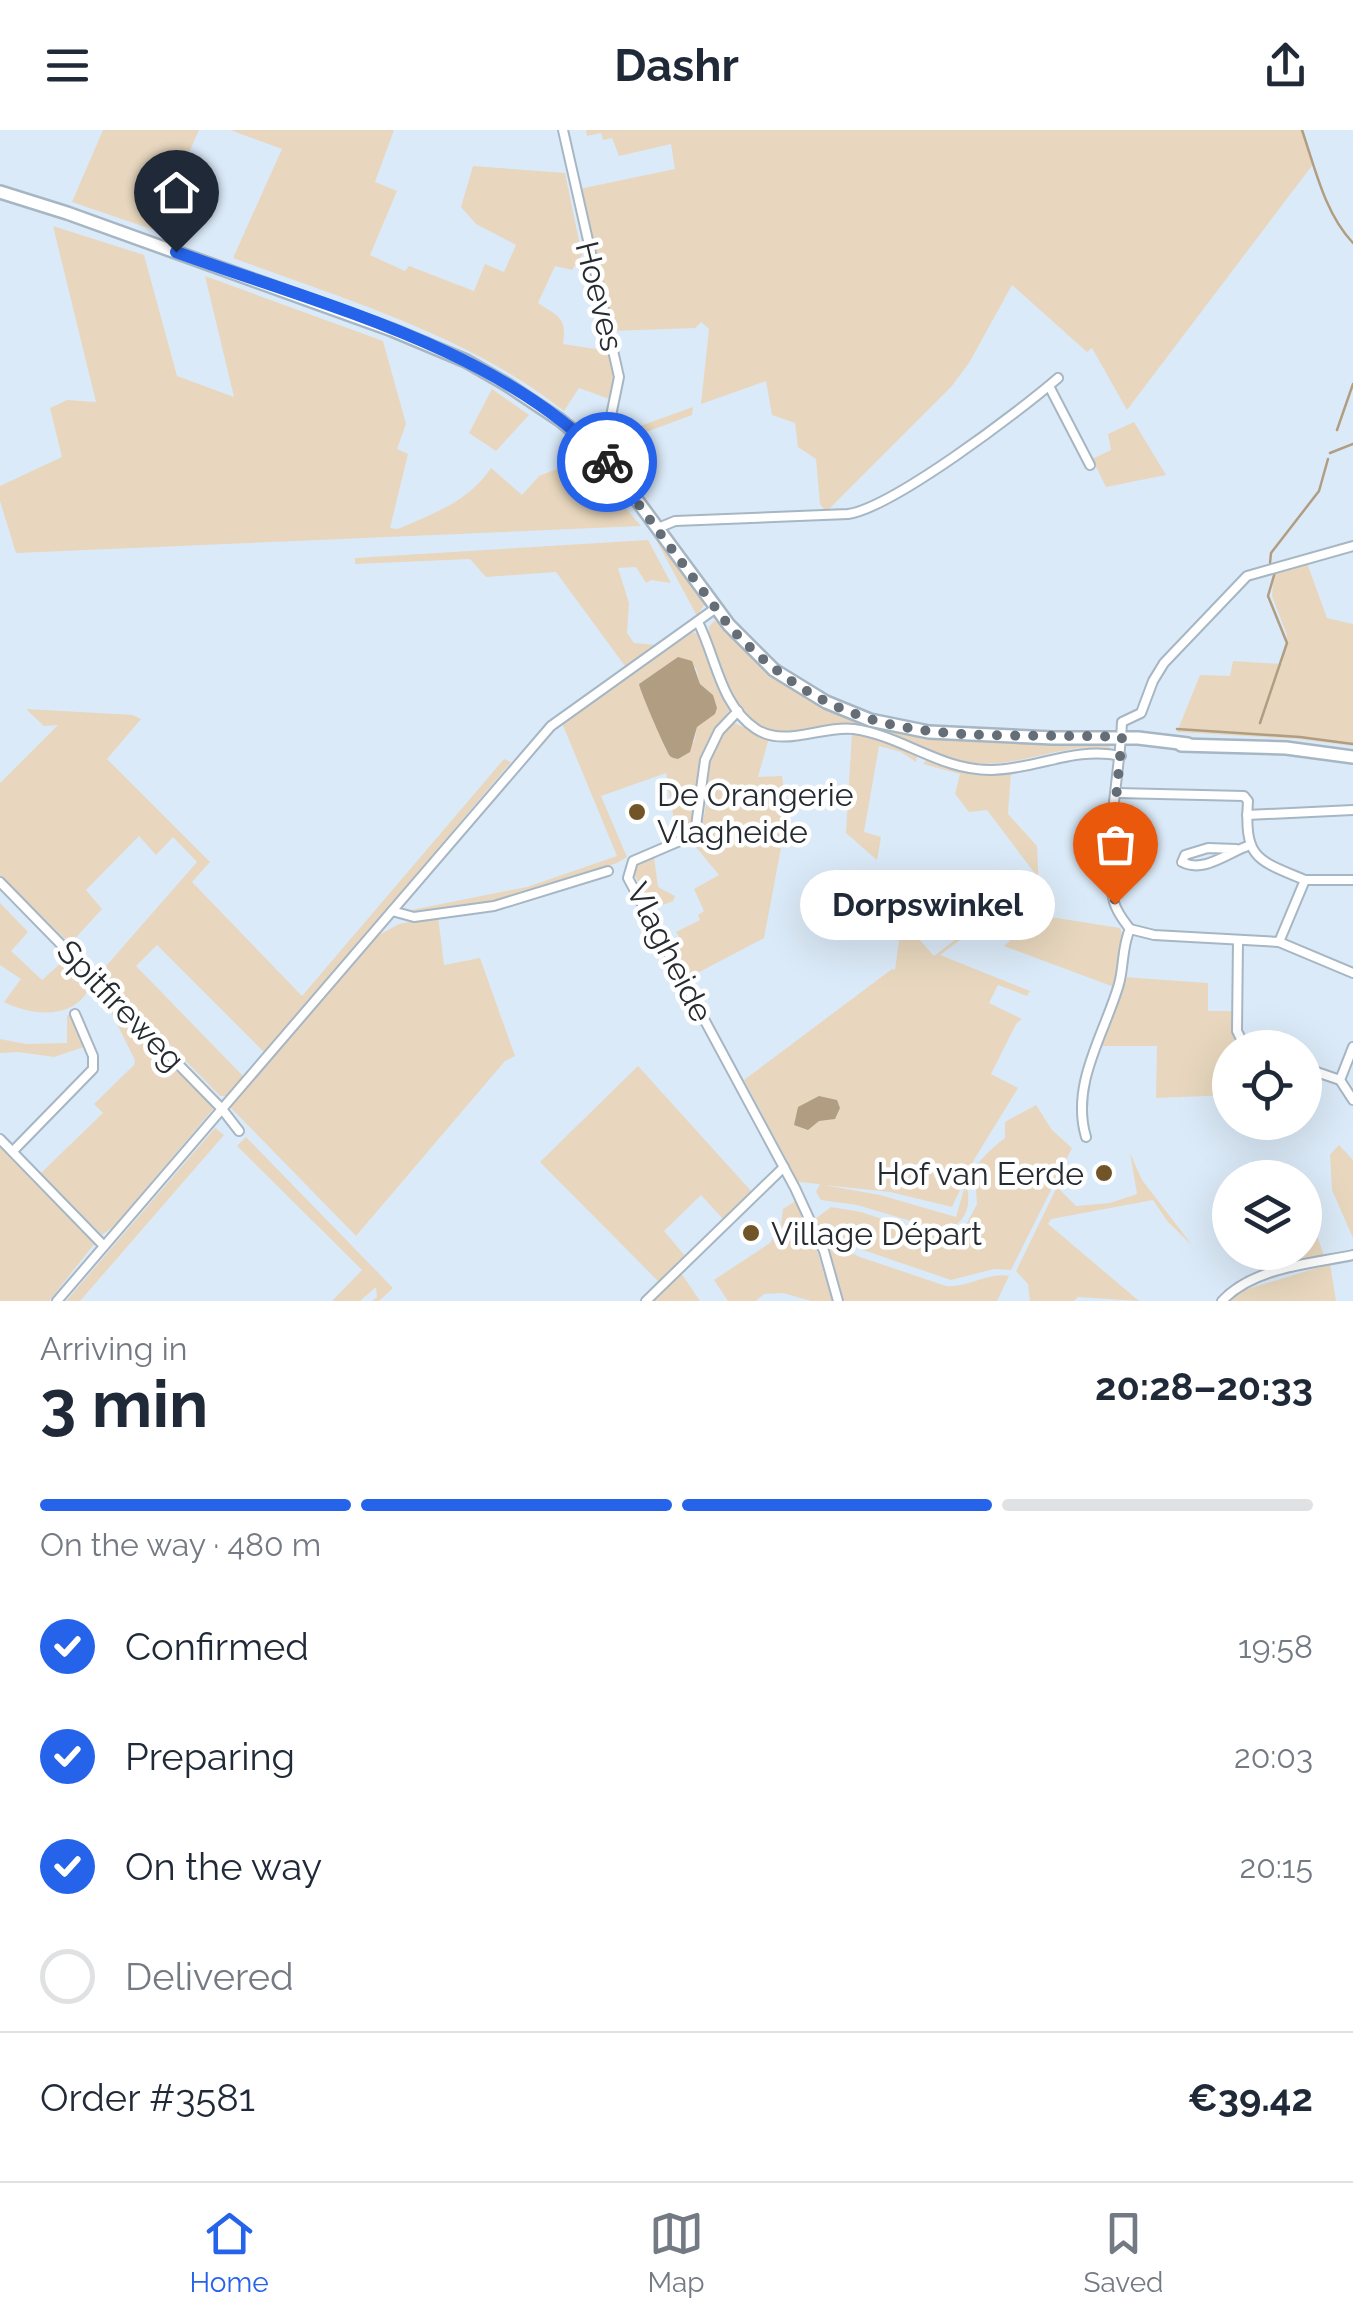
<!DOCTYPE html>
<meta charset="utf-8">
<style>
:root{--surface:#fff;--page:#f6f6f7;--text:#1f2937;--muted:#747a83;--line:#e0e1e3;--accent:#2563eb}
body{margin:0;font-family:Raleway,sans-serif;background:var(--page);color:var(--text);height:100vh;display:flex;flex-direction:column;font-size:38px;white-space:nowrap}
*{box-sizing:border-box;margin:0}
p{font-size:32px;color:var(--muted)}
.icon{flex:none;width:55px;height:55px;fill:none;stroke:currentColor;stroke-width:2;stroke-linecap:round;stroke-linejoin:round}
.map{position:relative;height:1171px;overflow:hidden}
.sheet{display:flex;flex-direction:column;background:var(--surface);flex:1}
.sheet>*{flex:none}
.fabs{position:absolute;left:1212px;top:900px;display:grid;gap:20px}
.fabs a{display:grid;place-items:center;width:110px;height:110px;border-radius:50%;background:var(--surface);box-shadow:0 10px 40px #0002;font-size:50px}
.pin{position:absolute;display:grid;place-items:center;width:85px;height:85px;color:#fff;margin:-102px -42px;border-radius:50% 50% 50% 0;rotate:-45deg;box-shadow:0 0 10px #0007}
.pin .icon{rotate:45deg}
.courier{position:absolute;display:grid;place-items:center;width:100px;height:100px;margin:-50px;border:8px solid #2563eb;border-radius:50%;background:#fff;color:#222;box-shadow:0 2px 12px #0007}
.bubble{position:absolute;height:70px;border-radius:35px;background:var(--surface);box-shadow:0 10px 40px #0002;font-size:32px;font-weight:700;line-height:70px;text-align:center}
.overview em{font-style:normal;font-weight:700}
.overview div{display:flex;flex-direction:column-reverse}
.overview{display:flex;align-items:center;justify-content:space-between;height:170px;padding:0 40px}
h1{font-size:65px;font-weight:700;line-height:75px}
.bar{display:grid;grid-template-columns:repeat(4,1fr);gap:15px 10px;align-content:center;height:120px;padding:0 40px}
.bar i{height:12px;border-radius:8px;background:var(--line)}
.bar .selected{background:var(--accent)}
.bar p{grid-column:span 4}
.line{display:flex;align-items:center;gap:25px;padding:0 40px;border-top:2px solid var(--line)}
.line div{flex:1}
ol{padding:0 40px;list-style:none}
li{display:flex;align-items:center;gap:30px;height:110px}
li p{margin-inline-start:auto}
li .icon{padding:10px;border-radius:50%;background:var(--accent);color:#fff;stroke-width:4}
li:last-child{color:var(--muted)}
li i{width:55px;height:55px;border:5px solid var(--line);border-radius:50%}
header{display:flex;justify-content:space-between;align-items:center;height:130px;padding:0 40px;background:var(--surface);font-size:45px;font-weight:700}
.menu{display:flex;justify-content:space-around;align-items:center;height:140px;border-top:2px solid var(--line);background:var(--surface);font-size:28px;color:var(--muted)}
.menu a{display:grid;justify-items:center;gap:5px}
.menu .selected{color:var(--accent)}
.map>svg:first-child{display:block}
.green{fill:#e8d7be;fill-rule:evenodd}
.water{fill:#b19e82}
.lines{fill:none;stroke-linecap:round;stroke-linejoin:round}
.stream{stroke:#b19e82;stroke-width:2.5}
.street-casing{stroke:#a7b6c3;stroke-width:12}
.secondary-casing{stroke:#a7b6c3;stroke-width:16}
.street{stroke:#fff;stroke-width:8}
.secondary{stroke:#fff;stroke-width:11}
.done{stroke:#656e76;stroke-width:10;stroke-dasharray:0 18}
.route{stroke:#2563eb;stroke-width:12}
.poi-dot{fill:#715528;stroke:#fff;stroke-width:4}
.labels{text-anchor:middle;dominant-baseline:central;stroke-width:9;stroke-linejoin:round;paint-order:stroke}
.street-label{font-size:32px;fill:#252b30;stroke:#fff}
.poi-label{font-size:32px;fill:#252b30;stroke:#fff;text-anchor:start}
</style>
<header><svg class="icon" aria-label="menu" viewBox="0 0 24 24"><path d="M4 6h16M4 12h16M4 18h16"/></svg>Dashr<svg class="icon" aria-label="share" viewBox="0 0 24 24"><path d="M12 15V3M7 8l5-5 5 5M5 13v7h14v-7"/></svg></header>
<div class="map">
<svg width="1353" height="1171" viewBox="0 0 1353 1171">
<rect width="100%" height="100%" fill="#dbeaf8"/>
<g class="green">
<polygon points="103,0 199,0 154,100 72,72"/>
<path d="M230,0H394L375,52L397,61L370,125L405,141L409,136L474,161L485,134L504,142L516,115L476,94L461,77L473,36L565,43L582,125L572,140L555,136L538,173C559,187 567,187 563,214L609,221L614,245L612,270L579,258L564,281C468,205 347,170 233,128L282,19Z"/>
<polygon points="586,0 1301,0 1314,33 1127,280 1092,218 1087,222 1012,155 969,233 951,257 826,382 820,374 816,329 798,317 795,293 772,285 766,251 701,274 709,199 701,192 695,198 612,201 579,59 675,39 671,14 619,26 612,8 603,10 601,3 587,6"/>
<path d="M53,96L144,125L177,246L234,267L205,146L383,211L406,294L397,319L408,324L390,398L398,399C434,383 468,372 491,338L522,365L539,346L582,329L641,396L16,423L0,371V356L62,327L50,278L67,270L96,272Z"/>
<polygon points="492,259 529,285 496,321 469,303"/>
<polygon points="693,277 692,285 622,311 619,319 638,339 634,346 609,321 612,306"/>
<polygon points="1134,292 1166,345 1106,357 1092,329 1111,320 1108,304"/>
<polygon points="653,404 657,404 704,475 697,486"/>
<polygon points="648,410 671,453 651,450 646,453 636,437 618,438 629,473 627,503 634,513 656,515 625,536 556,442 486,447 470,429 355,434 355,428"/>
<polygon points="1307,433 1327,488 1353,494 1353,616 1298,609 1177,602 1200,545 1230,546 1233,531 1282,534 1287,505 1272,466 1274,441"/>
<path d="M714,491L723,493L754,526L884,598L922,605L1109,615L1110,619C1101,619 1090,617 1080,618C1041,622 1007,639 966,632C926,625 891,597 850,595C822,593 784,612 759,596C729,578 718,535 709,503V497Z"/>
<path d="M693,502L701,506L712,541L730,579C721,592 711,605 705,620C694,649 708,692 677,708L666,643L601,666L627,727L617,733L524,765L414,785L406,781L527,757L617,726L562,593ZM678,528L696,538L700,554L713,565L697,597L694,612L667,622L639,554Z"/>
<polygon points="26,579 133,585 141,589 107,629 210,732 192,752 302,866 504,629 511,632 265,923 157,815 136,836 244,947 228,966 220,966 100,843 197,732 173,707 156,725 139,706 86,760 102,779 70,814 0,745 0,653 58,595 44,596"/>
<path d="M734,593L769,608L758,647L782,646L787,686L764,808L688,848L671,817L680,808L676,802L700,790L698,785L704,781L694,759L719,745L691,711C722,682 690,616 734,593Z"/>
<polygon points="852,603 882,609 917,626 916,632 901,622 879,616 864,702 881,707 877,730 846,703"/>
<path d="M927,629L971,641L1011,642L1008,684L1037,716L1039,762L1025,761L940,825L1030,861L1027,866L998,855L989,873L1022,889L1016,894L991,944L1018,958L975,1028L952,1077L890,1062L824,1055L880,1065L956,1087L966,1052C972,1075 967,1092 945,1101L857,1075L821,1070L816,1062L820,1054L798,1052L744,950L892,839L895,840L902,790L934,826L1024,757L1031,760L1036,745L987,680L969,682L955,664L960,644L923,634Z"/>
<polygon points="654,727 658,757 675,766 673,771 651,780 632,739 635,734"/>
<path d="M0,773L28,802L11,821L42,850L60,834L87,862C70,890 30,885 4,872L21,849L0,835Z"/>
<path d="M1038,785L1120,798C1128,816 1118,838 1114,857L1004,816Z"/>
<polygon points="438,786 444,835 480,828 515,926 505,931 356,1106 230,977 379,805 399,794"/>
<polygon points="1123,847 1208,853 1208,881 1234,881 1234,910 1252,917 1230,918 1230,965 1156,968 1157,916 1100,916"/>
<polygon points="108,865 214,978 114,1096 102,1105 41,1043 103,983 94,974 134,935 135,930 106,872"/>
<polygon points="72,883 87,916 54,927 18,922 0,923 0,909 26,914 67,913 67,886"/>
<polygon points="638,936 751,1061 723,1089 701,1065 664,1101 685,1126 659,1152 540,1032"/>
<path d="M1036,975L1052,1000L1072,1018L1011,1140L994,1139L951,1150L863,1120L820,1100L815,1089L831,1077L861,1082L934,1106L950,1107L965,1097L977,1074L976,1060L968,1047C978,1032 990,1019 1005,1008V992Z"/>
<polygon points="215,998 224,1005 80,1171 66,1171"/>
<polygon points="246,1007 393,1158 379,1171 372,1171 377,1167 376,1157 360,1171 332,1171 362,1140 237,1016"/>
<polygon points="0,1014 95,1113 49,1171 0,1171"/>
<polygon points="1339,1015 1353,1030 1353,1108 1332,1060 1330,1025"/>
<polygon points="1130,1023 1142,1050 1192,1115 1168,1092 1153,1070 1051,1089 1048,1094 1139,1171 1078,1167 1074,1171 1030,1171 1028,1154 1016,1141 1057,1057 1076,1076 1110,1073 1137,1064"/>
<polygon points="797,1070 814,1111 833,1171 811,1171 783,1163 764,1164 756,1171 728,1171 714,1150 770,1113 774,1106 777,1110 785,1105 781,1094 783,1079"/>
<polygon points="1308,1081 1325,1128 1276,1141 1272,1123 1305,1122 1305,1082"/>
<path d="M823,1110L860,1127L946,1156C968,1158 987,1142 1009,1146L997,1171H841Z"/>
<polygon points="1330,1134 1336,1171 1227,1171 1244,1160"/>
<polygon points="681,1143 700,1171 653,1171"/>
</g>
<g class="water">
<path d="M678,527L692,531L700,554L713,565L717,578L715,584L697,597L690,622L678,629C675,628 672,628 670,626C666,621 640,561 639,554Z"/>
<polygon points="819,966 837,970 840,978 835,989 819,991 808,1000 794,995 798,977"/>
</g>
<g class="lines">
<g class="stream">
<path d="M1302,0C1315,38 1325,84 1353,113"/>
<polyline points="1337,300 1353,254"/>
<polyline points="1330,323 1353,314"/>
<polyline points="1270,433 1271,423 1319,361 1328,329"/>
<polyline points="1260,593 1287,513 1268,466 1275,442"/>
<polyline points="1177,599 1300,607 1353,614"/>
</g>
<g class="street-casing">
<g id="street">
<polyline points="563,0 619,247 606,310 593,327"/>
<polyline points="1049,256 1090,335"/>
<path d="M658,398L675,391L848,384C892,378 1020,281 1058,248"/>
<path d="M698,492C716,527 720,575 756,599C785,618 822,595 854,599C903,606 941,641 992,640C1037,639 1075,616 1121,626"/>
<polyline points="738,581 719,601 705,630 696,696 682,710 633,731 628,748 795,1058 824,1121 838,1171"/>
<path d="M1117,663L1244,666L1248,671C1244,729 1257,730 1305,750"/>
<polyline points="1247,685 1353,680"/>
<path d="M1236,719L1208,718L1185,725L1182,732C1205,744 1229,721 1251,715"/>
<polyline points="0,752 222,979 239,1001"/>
<polyline points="392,781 414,787 494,776 608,741"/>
<path d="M1130,799C1124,791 1117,783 1114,772C1102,726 1120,643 1122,592L1141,583L1153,551L1164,533L1247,446L1353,416"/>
<polyline points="1130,799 1154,805 1279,812 1353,843"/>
<polyline points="1238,810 1237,901 1241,909 1258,918"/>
<polyline points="1279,812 1305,750 1353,750"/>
<polyline points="1353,917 1340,950 1353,970"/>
<polyline points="1305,938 1340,950"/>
<path d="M1086,1007C1070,954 1105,903 1119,854C1124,836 1122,816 1130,799"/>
<polyline points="0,1009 104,1116"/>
<polyline points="13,1021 93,939 93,926 75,884"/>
<polyline points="57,1171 551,596 716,478"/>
<polyline points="646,1171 784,1037"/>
<path d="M1222,1171C1254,1137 1310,1134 1353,1125"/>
</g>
</g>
<g class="secondary-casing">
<g id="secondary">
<polyline points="0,62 67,83 392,200 466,231 506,254 560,290 589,314 625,354 729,495 774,540 826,572 870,590 929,602 1053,608 1138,608 1188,614"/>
<polyline points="1181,615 1286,618 1353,627"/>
</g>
</g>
<use href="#street" class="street"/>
<use href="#secondary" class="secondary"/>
</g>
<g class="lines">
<path class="done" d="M607,332L729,496C850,627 962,601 1122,607L1111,720L1115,774"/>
<path class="route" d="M176,122C319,174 500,218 607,332"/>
</g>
<g class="poi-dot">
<circle cx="637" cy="682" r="10"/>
<circle cx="1104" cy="1043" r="10"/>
<circle cx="751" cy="1103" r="10"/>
</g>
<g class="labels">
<g class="street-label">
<text transform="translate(600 166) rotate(76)">Hoeves</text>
<text transform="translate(670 822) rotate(63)">Vlagheide</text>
<text transform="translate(121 875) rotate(46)">Spitfireweg</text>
</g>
<g class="poi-label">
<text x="657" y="664">De Orangerie<tspan x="657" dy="37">Vlagheide</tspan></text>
<text x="1084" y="1043" text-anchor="end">Hof van Eerde</text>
<text x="771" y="1103">Village Départ</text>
</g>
</g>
</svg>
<div class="fabs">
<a><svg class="icon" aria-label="locate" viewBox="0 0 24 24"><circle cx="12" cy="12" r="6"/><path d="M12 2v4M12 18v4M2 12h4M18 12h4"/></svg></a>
<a><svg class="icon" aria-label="layers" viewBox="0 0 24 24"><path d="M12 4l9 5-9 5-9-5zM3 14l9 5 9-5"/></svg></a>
</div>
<div class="pin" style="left:1115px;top:774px;background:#ea580c"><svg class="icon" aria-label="bag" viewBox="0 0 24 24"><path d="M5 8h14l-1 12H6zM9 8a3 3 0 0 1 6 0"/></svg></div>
<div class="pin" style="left:176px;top:122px;background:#1f2937"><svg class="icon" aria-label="home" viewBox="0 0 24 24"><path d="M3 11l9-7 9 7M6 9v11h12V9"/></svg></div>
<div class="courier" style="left:607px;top:332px"><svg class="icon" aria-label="bike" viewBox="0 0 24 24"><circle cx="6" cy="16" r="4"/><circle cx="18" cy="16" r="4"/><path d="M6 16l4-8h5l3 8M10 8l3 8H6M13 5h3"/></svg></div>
<div class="bubble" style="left:800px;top:740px;width:255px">Dorpswinkel</div>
</div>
<section class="sheet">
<div class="overview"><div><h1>3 min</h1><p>Arriving in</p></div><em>20:28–20:33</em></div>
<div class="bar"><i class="selected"></i><i class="selected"></i><i class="selected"></i><i></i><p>On the way · 480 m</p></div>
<ol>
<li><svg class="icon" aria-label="check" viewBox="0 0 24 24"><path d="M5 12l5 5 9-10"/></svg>Confirmed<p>19:58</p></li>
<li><svg class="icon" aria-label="check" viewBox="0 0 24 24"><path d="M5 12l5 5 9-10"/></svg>Preparing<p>20:03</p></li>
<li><svg class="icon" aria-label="check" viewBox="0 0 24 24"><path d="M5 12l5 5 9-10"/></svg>On the way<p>20:15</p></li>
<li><i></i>Delivered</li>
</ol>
<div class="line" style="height:130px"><div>Order #3581</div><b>€39.42</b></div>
</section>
<nav class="menu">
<a class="selected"><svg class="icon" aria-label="home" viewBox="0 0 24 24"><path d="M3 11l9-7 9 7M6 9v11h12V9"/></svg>Home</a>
<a><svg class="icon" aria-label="map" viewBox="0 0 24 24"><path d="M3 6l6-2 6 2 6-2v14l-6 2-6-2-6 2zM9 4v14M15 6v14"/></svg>Map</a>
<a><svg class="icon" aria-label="saved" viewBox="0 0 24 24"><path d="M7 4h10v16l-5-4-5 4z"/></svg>Saved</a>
</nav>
